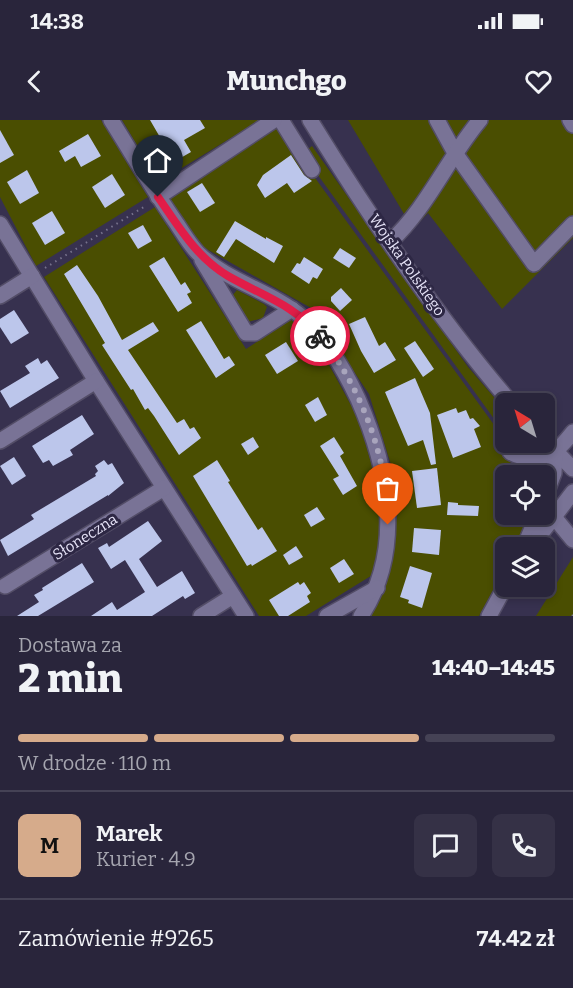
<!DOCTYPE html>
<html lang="pl">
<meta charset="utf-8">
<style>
:root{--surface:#29253b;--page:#353146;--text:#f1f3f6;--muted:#a5a5af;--line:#454255;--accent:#d6ab8b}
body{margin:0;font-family:Bitter,serif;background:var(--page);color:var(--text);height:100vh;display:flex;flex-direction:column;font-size:22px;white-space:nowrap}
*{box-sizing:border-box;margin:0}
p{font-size:20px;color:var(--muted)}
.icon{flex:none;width:33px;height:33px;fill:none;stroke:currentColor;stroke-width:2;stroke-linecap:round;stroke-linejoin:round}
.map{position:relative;height:496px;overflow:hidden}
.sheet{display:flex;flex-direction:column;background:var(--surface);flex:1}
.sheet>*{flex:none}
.needle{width:39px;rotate:322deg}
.tools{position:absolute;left:495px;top:273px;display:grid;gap:12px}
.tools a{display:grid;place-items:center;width:60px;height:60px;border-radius:9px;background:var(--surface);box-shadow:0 3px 9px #0003,0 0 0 2px var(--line);font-size:30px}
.pin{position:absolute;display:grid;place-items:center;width:51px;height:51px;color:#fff;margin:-62px -26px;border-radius:50% 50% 50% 0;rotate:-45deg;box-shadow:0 0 6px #0007}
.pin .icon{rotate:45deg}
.courier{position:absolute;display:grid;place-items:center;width:60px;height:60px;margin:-30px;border:4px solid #e11d48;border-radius:50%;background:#fff;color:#222;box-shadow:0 2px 8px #0007}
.headline em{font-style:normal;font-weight:800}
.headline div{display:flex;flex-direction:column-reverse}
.headline{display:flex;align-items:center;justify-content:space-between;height:102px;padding:0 18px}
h1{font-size:39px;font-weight:800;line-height:45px}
.bar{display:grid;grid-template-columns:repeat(4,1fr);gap:9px 6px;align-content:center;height:72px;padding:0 18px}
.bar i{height:8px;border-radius:4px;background:var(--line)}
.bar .active{background:var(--accent)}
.bar p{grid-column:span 4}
.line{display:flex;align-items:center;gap:15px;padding:0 18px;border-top:2px solid var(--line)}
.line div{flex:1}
.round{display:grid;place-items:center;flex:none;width:63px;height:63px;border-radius:9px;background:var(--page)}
.status{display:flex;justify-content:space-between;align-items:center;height:42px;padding:0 30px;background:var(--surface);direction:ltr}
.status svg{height:16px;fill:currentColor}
header{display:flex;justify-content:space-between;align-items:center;height:78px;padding:0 18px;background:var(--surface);font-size:27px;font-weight:800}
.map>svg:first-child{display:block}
.green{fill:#4a4e01}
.building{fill:#bcc6eb}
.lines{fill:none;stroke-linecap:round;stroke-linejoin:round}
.minor-casing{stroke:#534d67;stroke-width:18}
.path{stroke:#77728c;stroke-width:2;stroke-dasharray:1.5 4.5;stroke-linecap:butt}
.minor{stroke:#797396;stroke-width:15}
.done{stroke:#a9a5bd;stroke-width:6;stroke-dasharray:0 10.8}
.route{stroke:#e11d48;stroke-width:8}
.labels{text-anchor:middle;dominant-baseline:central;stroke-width:6;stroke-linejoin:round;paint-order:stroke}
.street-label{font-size:15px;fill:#e7e4f8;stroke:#2d2744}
</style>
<div class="status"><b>14:38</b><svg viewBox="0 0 49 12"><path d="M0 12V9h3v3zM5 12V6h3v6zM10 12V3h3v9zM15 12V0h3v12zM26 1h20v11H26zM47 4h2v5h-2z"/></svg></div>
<header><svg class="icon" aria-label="back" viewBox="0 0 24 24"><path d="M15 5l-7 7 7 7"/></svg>Munchgo<svg class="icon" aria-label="heart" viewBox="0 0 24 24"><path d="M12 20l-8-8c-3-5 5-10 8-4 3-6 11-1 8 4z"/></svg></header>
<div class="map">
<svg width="573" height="496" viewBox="0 0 573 496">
<rect width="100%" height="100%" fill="#37314f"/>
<g class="green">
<polygon points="0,0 101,0 148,77 36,146 0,77"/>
<polygon points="122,0 260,0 159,62"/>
<polygon points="348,0 573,0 573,118 502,189 428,93 413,109"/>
<polygon points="276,4 505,320 504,334 514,347 547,348 545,367 544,356 506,356 506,394 532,395 517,427 506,428 505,448 479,496 368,496 380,480 401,377 369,274 311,188 203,127 165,77"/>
<polygon points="312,26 468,247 505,290 505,314 315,51 307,30"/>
<polygon points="155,87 246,229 292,199 328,243 358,298 374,353 382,402 374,454 306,496 259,496 44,157"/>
<polygon points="237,170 264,184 267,187 263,198 248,202 232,176"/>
<polygon points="573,437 573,496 536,496"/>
</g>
<g class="building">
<polygon points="150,0 200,0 205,8 184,20 191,32 170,44 157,21 161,19"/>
<polygon points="0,10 14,35 0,43"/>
<polygon points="88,14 101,36 81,47 75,36 65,42 59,31"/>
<polygon points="291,35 304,55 312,61 294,73 287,63 265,78 257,65 263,55"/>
<polygon points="27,50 39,73 20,84 7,62"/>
<polygon points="112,54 125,75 105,88 92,67"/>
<polygon points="202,63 215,83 200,92 187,72"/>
<polygon points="52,91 65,113 45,125 32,103"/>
<polygon points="235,101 266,119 266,117 283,126 274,143 236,119 224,137 216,132"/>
<polygon points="143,105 152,121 138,129 128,113"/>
<polygon points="340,128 356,138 349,148 333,138"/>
<polygon points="164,137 181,165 185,162 191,172 187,174 192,183 178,192 149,146"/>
<polygon points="304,137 323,149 317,159 313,157 309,164 291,152 297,143 300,144"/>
<polygon points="77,145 98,176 122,220 153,202 159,211 128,230 177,303 184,299 190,309 194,307 201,318 179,335 154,296 148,288 145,290 133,269 131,270 102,225 105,223 64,154"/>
<polygon points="341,168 352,180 340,191 331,181 331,177"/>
<polygon points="14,190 29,213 11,224 0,207 0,199"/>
<polygon points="365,197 379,226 385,222 396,240 374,253 361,231 349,204"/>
<polygon points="201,201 224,239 229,236 235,245 216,258 186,210"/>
<polygon points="415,221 434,249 423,257 404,228"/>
<polygon points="286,222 298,241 277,254 265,235"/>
<polygon points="38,238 41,244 47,240 59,258 10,288 0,271 30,253 25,246"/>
<polygon points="415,258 430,293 436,344 431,345 423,320 408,326 385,272"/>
<polygon points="318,277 327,295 315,302 305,285"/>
<polygon points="456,288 458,293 466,290 470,299 473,298 480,306 474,309 481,327 453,338 437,295"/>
<polygon points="82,295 94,314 70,330 73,335 53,346 49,340 43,343 32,326"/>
<polygon points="253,317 259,327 248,335 241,324"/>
<polygon points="334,317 344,333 340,336 357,366 343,375 333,359 339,356 320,326"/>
<polygon points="14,337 26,356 12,365 0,346"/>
<polygon points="104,340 108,345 112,343 124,363 108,376 108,375 8,436 0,420 34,399 31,395 96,356 95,354 98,351 95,346"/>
<polygon points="217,340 230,361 228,362 258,410 262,407 277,431 252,446 251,444 247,446 193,356"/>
<polygon points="437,348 441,385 417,388 412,351"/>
<polygon points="448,382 458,383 458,385 479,386 478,396 447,395"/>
<polygon points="317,387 325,399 311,407 304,395"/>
<polygon points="148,401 162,421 139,439 157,467 182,451 195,473 185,479 183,476 152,496 91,496 112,482 117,490 145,472 125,440 111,449 98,428 107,423 109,427"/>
<polygon points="414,408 441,410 439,435 412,432"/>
<polygon points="296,426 303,437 289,445 283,435"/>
<polygon points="344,439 354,454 339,463 330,448"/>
<polygon points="82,443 94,462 38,496 17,496 39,482 34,475 43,470 42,468"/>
<polygon points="410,446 432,453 422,488 408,483 409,480 400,477"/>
<polygon points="298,462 300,465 304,462 311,473 307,476 310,482 288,496 279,496 269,480"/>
</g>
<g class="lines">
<g class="minor-casing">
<g id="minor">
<path d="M111,0C133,35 153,70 177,104C183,113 190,125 198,133C228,162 271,171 302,197C327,219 344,249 358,279C388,347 405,429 361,496"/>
<polyline points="281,0 312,50"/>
<path d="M310,0C369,96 438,198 512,284"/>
<polyline points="437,0 455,33 534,144 573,104"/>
<polyline points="570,0 573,5"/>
<polyline points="158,77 274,0"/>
<polyline points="0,104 96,261 246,496"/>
<path d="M390,122C427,88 448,38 480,0"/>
<polyline points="202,140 246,213 255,213 292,189"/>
<polyline points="0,176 32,156"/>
<polyline points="544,319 573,349"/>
<polyline points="0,321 96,261"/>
<path d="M510,332C523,340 544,340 556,330C563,325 568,318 573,312"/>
<polyline points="544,379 554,353 555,331"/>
<polyline points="554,397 573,420"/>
<polyline points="525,425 538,394"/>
<polyline points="530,428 573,372"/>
<polyline points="5,466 164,368"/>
<polyline points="201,496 233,476"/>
<polyline points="327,496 377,468"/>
<polyline points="489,496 506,465"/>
</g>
</g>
<g class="path">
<polyline points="45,148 147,85"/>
<polyline points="544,301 552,306"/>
<polyline points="572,496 573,495"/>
</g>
<use href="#minor" class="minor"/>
</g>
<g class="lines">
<path class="done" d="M320,216C362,269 388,338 388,405"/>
<path class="route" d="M158,77C179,107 196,137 228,156C261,175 295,185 320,216"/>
</g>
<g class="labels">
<g class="street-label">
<text transform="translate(407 145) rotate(55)">Wojska Polskiego</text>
<text transform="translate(85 417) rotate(-32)">Słoneczna</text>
</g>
</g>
</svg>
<div class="tools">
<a><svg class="needle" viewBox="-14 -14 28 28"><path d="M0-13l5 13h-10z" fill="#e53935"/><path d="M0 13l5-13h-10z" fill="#a5a5af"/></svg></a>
<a><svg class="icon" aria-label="locate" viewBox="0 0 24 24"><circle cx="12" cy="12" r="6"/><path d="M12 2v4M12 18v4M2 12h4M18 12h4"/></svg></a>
<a><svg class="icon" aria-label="layers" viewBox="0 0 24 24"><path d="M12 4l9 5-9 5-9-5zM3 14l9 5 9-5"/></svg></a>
</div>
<div class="pin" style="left:388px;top:405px;background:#ea580c"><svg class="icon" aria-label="bag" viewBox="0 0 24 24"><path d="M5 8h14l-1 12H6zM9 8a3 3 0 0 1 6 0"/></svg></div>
<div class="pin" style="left:158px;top:77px;background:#1f2937"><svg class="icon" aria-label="home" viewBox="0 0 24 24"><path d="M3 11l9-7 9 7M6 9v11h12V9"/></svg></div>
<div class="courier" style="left:320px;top:216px"><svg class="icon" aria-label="bike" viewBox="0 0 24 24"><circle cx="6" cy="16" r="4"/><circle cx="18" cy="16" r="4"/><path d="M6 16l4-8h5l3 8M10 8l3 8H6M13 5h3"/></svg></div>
</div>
<section class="sheet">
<div class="headline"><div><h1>2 min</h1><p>Dostawa za</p></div><em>14:40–14:45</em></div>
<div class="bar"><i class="active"></i><i class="active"></i><i class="active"></i><i></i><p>W drodze · 110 m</p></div>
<div class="line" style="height:108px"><b class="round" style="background:var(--accent);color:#111">M</b><div><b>Marek</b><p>Kurier · 4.9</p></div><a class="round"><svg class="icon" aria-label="chat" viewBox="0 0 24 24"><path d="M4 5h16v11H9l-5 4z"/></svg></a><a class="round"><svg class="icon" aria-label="phone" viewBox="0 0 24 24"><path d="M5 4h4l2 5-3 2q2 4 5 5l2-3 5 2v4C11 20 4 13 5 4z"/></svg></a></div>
<div class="line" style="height:78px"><div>Zamówienie #9265</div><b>74.42 zł</b></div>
</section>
